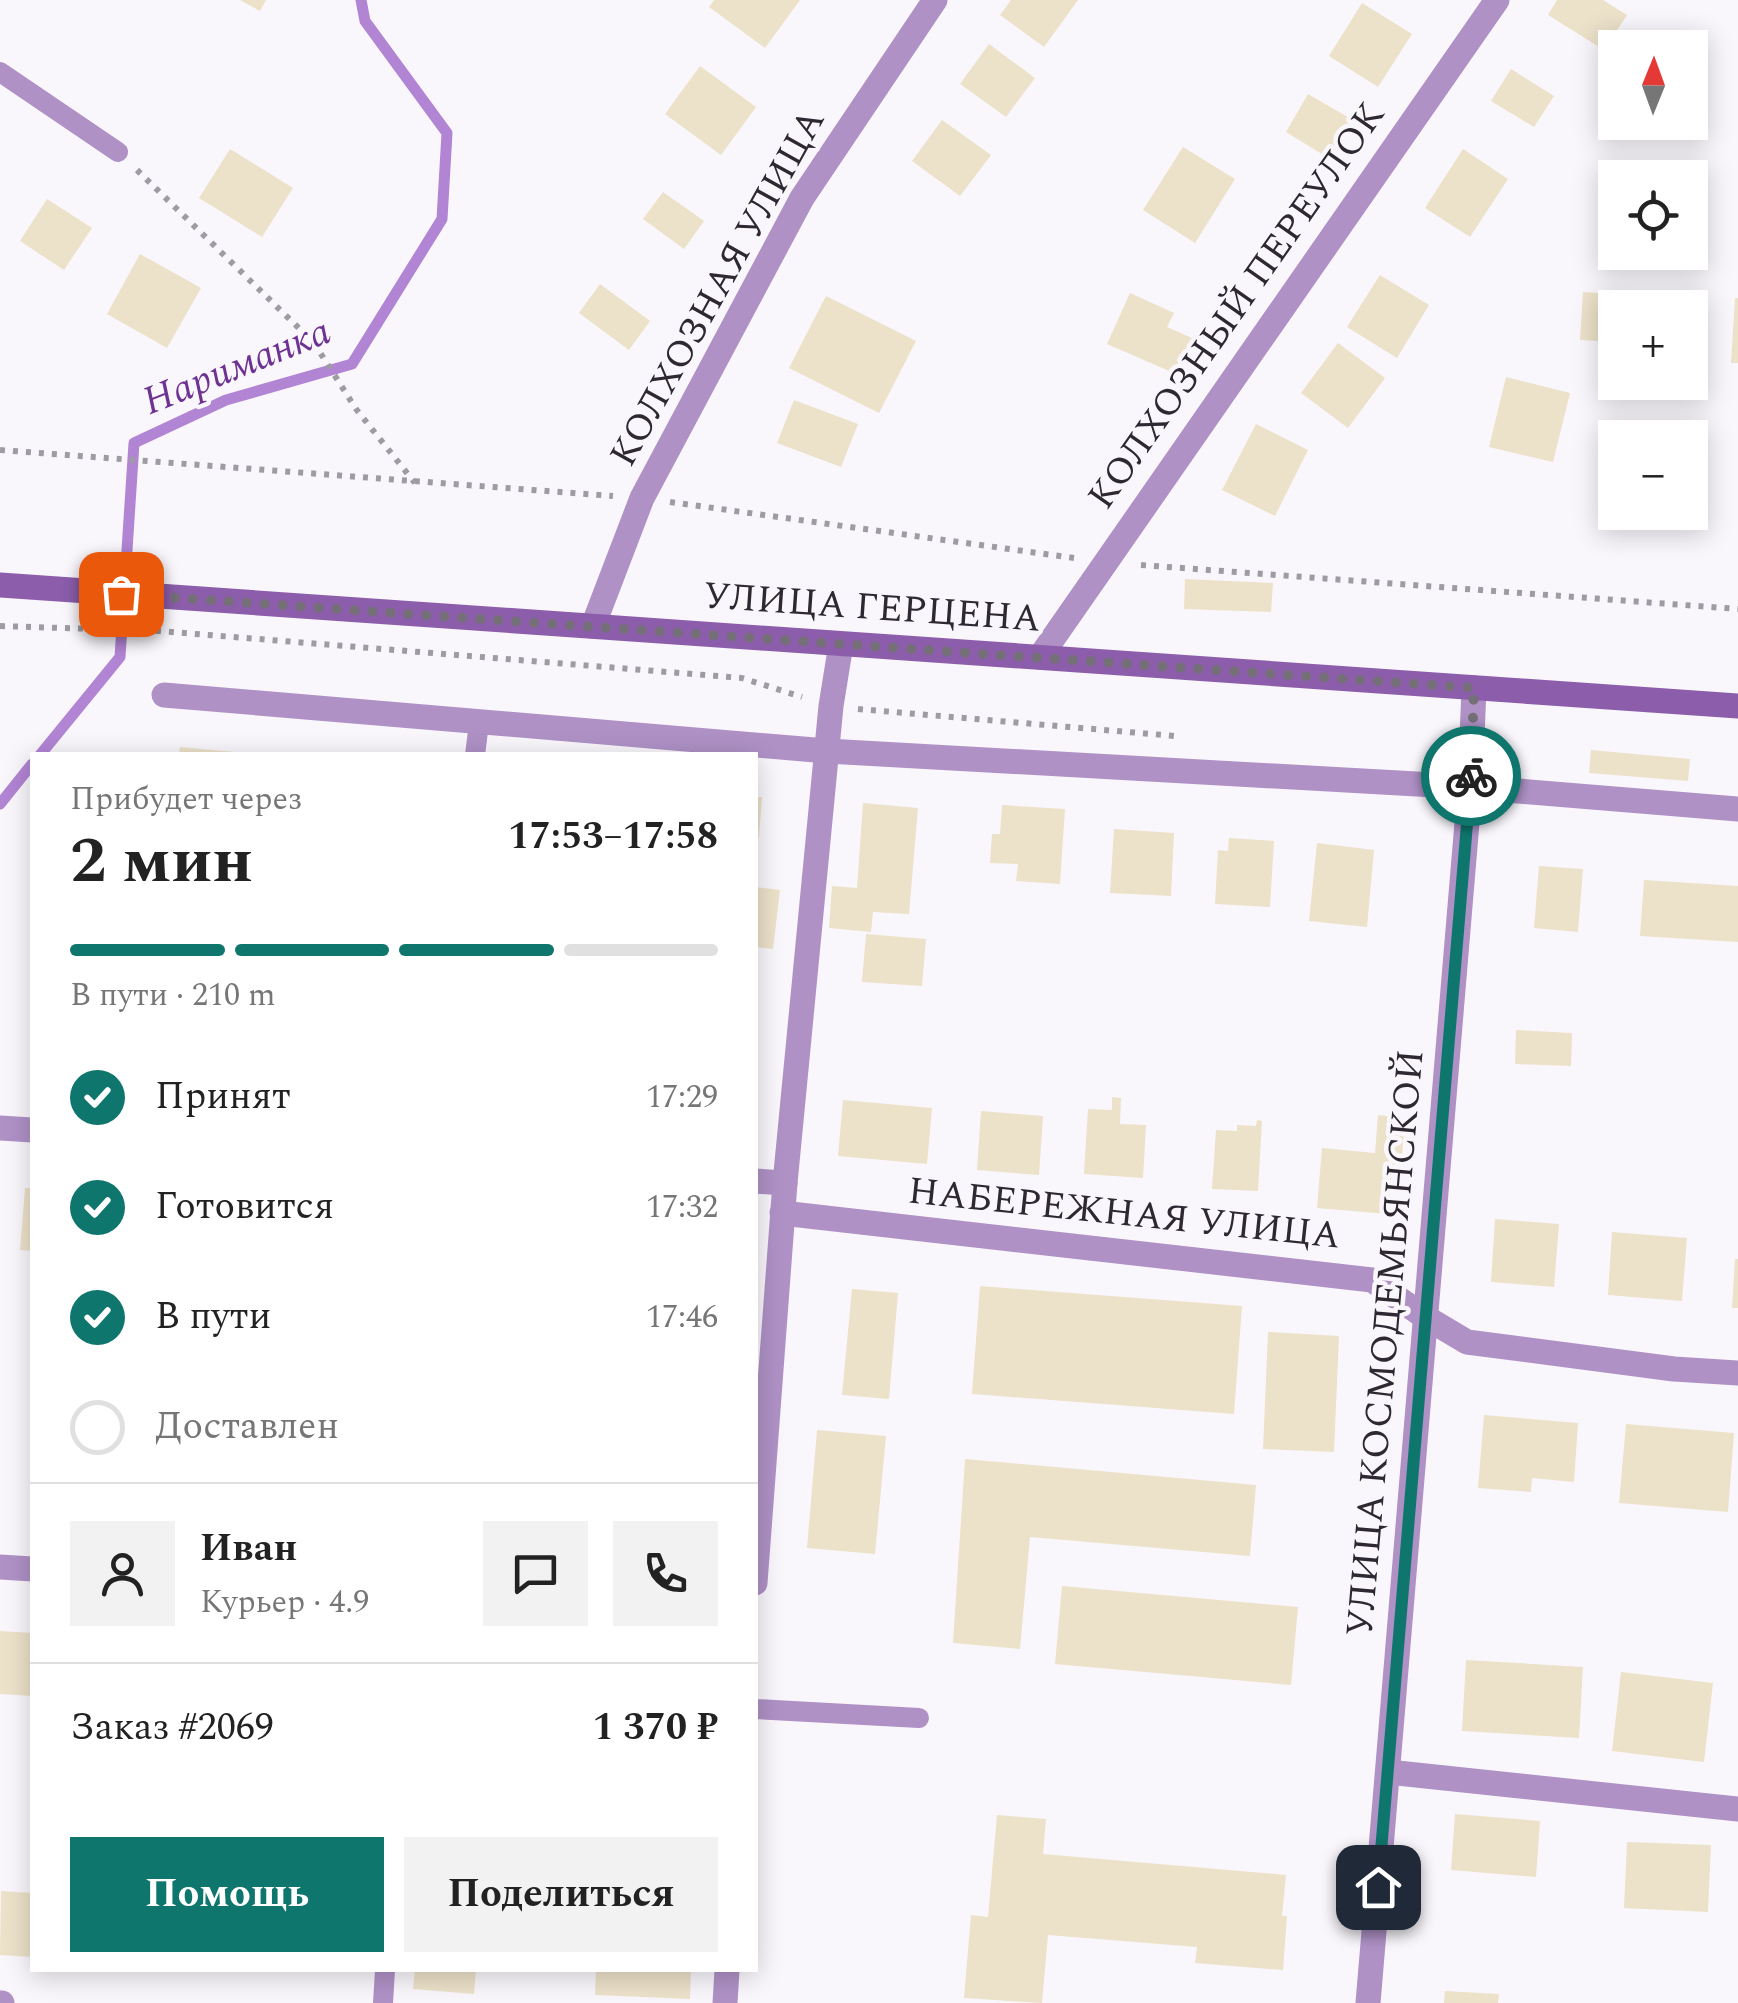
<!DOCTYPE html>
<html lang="ru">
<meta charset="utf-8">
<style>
:root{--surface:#fff;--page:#f2f2f2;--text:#222;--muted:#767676;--line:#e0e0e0;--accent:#0f766e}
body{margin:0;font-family:Spectral,serif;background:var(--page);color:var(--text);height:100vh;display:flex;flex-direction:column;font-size:38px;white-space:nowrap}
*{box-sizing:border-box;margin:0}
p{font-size:32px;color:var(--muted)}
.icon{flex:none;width:55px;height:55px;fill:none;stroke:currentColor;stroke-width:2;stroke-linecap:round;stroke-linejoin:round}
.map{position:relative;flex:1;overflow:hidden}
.panel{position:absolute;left:30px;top:752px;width:728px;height:1220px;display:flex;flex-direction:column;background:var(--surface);border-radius:0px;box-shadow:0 5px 25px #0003}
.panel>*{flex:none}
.needle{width:65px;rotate:1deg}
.controls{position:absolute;left:1598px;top:30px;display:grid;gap:20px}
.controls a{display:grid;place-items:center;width:110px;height:110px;border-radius:0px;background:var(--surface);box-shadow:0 5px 25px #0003;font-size:50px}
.pin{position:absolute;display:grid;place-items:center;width:85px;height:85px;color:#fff;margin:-42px;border-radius:20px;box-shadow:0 5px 15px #0006}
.courier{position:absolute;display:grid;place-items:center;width:100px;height:100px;margin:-50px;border:8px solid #0f766e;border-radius:50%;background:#fff;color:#222;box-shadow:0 2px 12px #0007}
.head em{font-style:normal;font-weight:700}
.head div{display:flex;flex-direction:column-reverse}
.head{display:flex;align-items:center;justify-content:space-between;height:170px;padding:0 40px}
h1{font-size:65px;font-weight:700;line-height:75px}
.bar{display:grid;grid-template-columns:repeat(4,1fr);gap:15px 10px;align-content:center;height:120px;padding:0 40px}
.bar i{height:12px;border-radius:8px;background:var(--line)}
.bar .current{background:var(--accent)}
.bar p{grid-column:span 4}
.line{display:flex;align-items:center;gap:25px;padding:0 40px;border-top:2px solid var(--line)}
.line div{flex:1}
.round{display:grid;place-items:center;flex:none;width:105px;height:105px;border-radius:0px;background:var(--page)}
ol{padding:0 40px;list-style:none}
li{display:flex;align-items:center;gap:30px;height:110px}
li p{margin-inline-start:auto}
li .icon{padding:10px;border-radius:50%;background:var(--accent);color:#fff;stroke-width:4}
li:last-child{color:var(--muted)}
li i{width:55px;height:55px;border:5px solid var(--line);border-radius:50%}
.button{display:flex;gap:20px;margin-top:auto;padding:20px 40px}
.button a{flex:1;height:115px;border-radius:0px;background:var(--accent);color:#fff;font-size:40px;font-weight:700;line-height:115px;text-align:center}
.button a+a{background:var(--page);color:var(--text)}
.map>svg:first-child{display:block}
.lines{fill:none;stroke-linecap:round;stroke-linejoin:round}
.stream{stroke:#b284d4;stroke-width:11}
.building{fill:#ece1c9}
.path{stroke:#9f9ba2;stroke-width:6;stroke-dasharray:5 8;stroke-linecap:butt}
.service{stroke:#af91c6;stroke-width:20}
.minor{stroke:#af91c6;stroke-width:25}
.tertiary{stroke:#af91c6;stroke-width:25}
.secondary{stroke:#8b5dab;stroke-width:25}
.done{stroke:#757078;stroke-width:10;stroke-dasharray:0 18}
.route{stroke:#0f766e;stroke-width:12}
.labels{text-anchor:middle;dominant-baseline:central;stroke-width:9;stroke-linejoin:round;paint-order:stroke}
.street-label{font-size:38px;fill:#2d2831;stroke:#faf7fc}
.water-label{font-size:40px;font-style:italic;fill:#6e3392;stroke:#faf7fc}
</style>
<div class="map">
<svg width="1738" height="2003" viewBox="0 0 1738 2003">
<rect width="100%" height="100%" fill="#faf7fc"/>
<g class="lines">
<g class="stream">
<polyline points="40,755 120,657 134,443 226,400 352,364 442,219 447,133 365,21 361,0"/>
<polyline points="0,804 32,764"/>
</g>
</g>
<g class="building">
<polygon points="240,0 266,0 260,11"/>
<polygon points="714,0 800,0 765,48 709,7"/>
<polygon points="1011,0 1078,0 1044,47 1000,15"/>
<polygon points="1557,0 1603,0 1627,15 1604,50 1548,15"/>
<polygon points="1362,3 1412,34 1378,87 1329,56"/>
<polygon points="989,44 1035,78 1006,117 960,84"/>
<polygon points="700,66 756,107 721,155 665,114"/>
<polygon points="1511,69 1554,96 1534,127 1491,101"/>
<polygon points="1308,94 1353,120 1330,159 1286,132"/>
<polygon points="942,120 991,155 960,196 912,161"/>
<polygon points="1183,147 1235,179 1195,243 1143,210"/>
<polygon points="230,149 293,188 262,237 199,198"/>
<polygon points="1463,149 1508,179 1470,237 1425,208"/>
<polygon points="663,192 704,221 684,249 643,219"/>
<polygon points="47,199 92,228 64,270 20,241"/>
<polygon points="140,254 201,288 167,348 107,314"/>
<polygon points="1380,275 1429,305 1397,358 1347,327"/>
<polygon points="600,284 650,321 629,350 579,313"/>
<polygon points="1583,292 1650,296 1649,308 1615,308 1615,342 1580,340"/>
<polygon points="1130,293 1174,313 1167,327 1192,338 1176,374 1107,344"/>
<polygon points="826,296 916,341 879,413 789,368"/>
<polygon points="1735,298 1738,298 1738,363 1731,363"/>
<polygon points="1338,343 1385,378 1348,428 1301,393"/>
<polygon points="1506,377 1570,393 1553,462 1489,447"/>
<polygon points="794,400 858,424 841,467 777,443"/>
<polygon points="1256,424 1308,450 1275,516 1222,490"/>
<polygon points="1185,579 1273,583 1271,612 1184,609"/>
<polygon points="180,747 234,752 234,755 179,755"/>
<polygon points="1591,750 1690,759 1688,781 1589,773"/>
<polygon points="755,797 762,797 759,838 755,838"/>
<polygon points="863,803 918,808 909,914 873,912 871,932 829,928 832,886 857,888"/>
<polygon points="1002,805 1065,809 1060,884 1016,881 1018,864 990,863 992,834 1000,834"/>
<polygon points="1114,829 1174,833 1171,896 1110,893"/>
<polygon points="1229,838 1274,841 1270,907 1215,904 1218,850 1228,851"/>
<polygon points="1317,843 1374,850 1367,927 1309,921"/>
<polygon points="1539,866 1583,869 1578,932 1534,928"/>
<polygon points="1644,880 1738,886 1738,942 1640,936"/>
<polygon points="755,887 780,890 773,949 755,947"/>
<polygon points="866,934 926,939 922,986 862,982"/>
<polygon points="1516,1030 1572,1033 1571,1066 1515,1064"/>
<polygon points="1112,1097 1121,1098 1120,1124 1146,1125 1143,1178 1084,1174 1088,1109 1112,1110"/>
<polygon points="843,1100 932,1108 927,1164 838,1156"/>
<polygon points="981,1111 1043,1116 1039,1175 977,1170"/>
<polygon points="1378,1115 1405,1118 1401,1169 1392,1168 1388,1214 1317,1208 1322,1148 1375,1153"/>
<polygon points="1257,1120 1262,1121 1258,1191 1212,1189 1216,1130 1237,1131 1237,1125 1256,1126"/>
<polygon points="25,1188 32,1188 32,1251 20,1250"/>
<polygon points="1495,1219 1559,1224 1554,1287 1491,1282"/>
<polygon points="1612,1232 1687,1238 1682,1301 1608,1295"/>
<polygon points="1735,1259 1738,1259 1738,1308 1732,1308"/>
<polygon points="980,1286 1242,1306 1234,1414 972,1394"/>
<polygon points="852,1289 898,1293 889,1399 842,1395"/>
<polygon points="1268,1332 1339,1336 1334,1452 1263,1449"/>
<polygon points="1484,1415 1578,1423 1574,1482 1532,1478 1531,1492 1478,1488"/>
<polygon points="1626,1424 1734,1433 1728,1512 1619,1503"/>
<polygon points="817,1430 886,1436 875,1554 807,1548"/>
<polygon points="965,1459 1256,1485 1250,1556 1030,1537 1020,1649 953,1643"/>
<polygon points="1062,1586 1298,1607 1291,1685 1055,1664"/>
<polygon points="0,1631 32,1633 32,1696 0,1694"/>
<polygon points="1466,1660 1583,1667 1579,1738 1462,1731"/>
<polygon points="1621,1672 1713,1683 1704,1762 1612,1751"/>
<polygon points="1455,1814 1540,1821 1536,1877 1451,1870"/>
<polygon points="997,1815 1046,1819 1043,1854 1286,1875 1282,1916 1287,1916 1283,1970 1195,1963 1197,1947 1048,1935 1042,2003 964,1998 971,1915 988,1917"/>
<polygon points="1627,1842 1711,1845 1708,1912 1624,1908"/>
<polygon points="1,1891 32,1893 32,1957 0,1955"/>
<polygon points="415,1970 476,1970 474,1994 413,1989"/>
<polygon points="596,1970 691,1970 690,1999 595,1995"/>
<polygon points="1445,1991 1499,1994 1498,2003 1444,2003"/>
</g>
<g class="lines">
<g class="path">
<polyline points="137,170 314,343 356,409 415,483"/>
<polyline points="0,450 613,496"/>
<polyline points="670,502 1074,558"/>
<polyline points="1141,565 1738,609"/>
<polyline points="0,626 159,631 742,678 802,697"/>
<polyline points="858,709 1175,736"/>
</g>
<g class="service">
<polyline points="0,72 118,152"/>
<polyline points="475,755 479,723"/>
<polyline points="755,1709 919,1718"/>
<polyline points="383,2003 385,1970"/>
</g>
<g class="minor">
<polyline points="1040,657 1497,0"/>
<polyline points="164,695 827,751 1470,787 1738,809"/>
<polyline points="0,1128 32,1130"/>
<polyline points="755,1181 785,1183"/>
<polyline points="782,1213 1372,1280 1425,1317 1467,1342 1674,1369 1738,1373"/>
<polyline points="0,1567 32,1569"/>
<polyline points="755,1583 785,1183 831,706 841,644"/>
<polyline points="1388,1772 1738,1809"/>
<polyline points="0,2003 2,2003"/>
<polyline points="725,2003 727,1970"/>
<polyline points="1368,2003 1470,787 1474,688"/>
</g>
<polyline class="tertiary" points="593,626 642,498 802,198 935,0"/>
<polyline class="secondary" points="0,585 1738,706"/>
</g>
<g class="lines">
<polyline class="done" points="121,594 1474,688 1471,776"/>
<polyline class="route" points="1378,1887 1471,776"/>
</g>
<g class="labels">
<g class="street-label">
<text transform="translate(718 288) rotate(-61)">КОЛХОЗНАЯ УЛИЦА</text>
<text transform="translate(1237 306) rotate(-55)">КОЛХОЗНЫЙ ПЕРЕУЛОК</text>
<text transform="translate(872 608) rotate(4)">УЛИЦА ГЕРЦЕНА</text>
<text transform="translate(1124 1214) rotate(6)">НАБЕРЕЖНАЯ УЛИЦА</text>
<text transform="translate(1386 1343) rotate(-85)">УЛИЦА КОСМОДЕМЬЯНСКОЙ</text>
</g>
<g class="water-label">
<text transform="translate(237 367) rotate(-22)">Нариманка</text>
</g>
</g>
</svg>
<div class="controls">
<a><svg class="needle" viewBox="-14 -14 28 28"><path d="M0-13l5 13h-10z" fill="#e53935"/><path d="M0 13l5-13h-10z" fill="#767676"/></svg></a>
<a><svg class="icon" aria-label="locate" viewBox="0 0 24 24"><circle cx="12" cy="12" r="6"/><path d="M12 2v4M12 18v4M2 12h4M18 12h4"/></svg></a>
<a>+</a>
<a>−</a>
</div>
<div class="pin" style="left:121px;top:594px;background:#ea580c"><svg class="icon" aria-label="bag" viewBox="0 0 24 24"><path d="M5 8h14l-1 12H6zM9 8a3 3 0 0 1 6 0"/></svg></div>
<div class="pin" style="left:1378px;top:1887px;background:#1f2937"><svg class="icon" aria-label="home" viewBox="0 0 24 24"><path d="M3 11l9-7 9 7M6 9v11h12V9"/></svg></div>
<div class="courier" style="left:1471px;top:776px"><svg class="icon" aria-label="bike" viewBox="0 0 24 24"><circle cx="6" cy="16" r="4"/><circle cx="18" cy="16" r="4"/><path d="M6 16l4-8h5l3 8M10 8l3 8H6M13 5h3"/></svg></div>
<section class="panel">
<div class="head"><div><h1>2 мин</h1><p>Прибудет через</p></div><em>17:53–17:58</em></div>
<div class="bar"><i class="current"></i><i class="current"></i><i class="current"></i><i></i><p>В пути · 210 m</p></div>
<ol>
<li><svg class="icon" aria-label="check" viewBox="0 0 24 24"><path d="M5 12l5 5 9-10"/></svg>Принят<p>17:29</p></li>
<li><svg class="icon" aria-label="check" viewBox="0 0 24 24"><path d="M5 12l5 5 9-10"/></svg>Готовится<p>17:32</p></li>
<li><svg class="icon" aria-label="check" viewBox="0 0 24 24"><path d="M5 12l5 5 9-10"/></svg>В пути<p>17:46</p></li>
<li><i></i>Доставлен</li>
</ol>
<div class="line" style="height:180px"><a class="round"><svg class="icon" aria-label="person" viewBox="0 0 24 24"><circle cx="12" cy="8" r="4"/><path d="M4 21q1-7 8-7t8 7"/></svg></a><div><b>Иван</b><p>Курьер · 4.9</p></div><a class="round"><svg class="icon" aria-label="chat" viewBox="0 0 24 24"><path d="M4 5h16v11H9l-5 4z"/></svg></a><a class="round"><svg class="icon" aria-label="phone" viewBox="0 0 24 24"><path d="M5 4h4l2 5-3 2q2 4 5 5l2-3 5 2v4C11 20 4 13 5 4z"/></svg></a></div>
<div class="line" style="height:130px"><div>Заказ #2069</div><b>1 370 ₽</b></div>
<div class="button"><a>Помощь</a><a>Поделиться</a></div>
</section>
</div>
